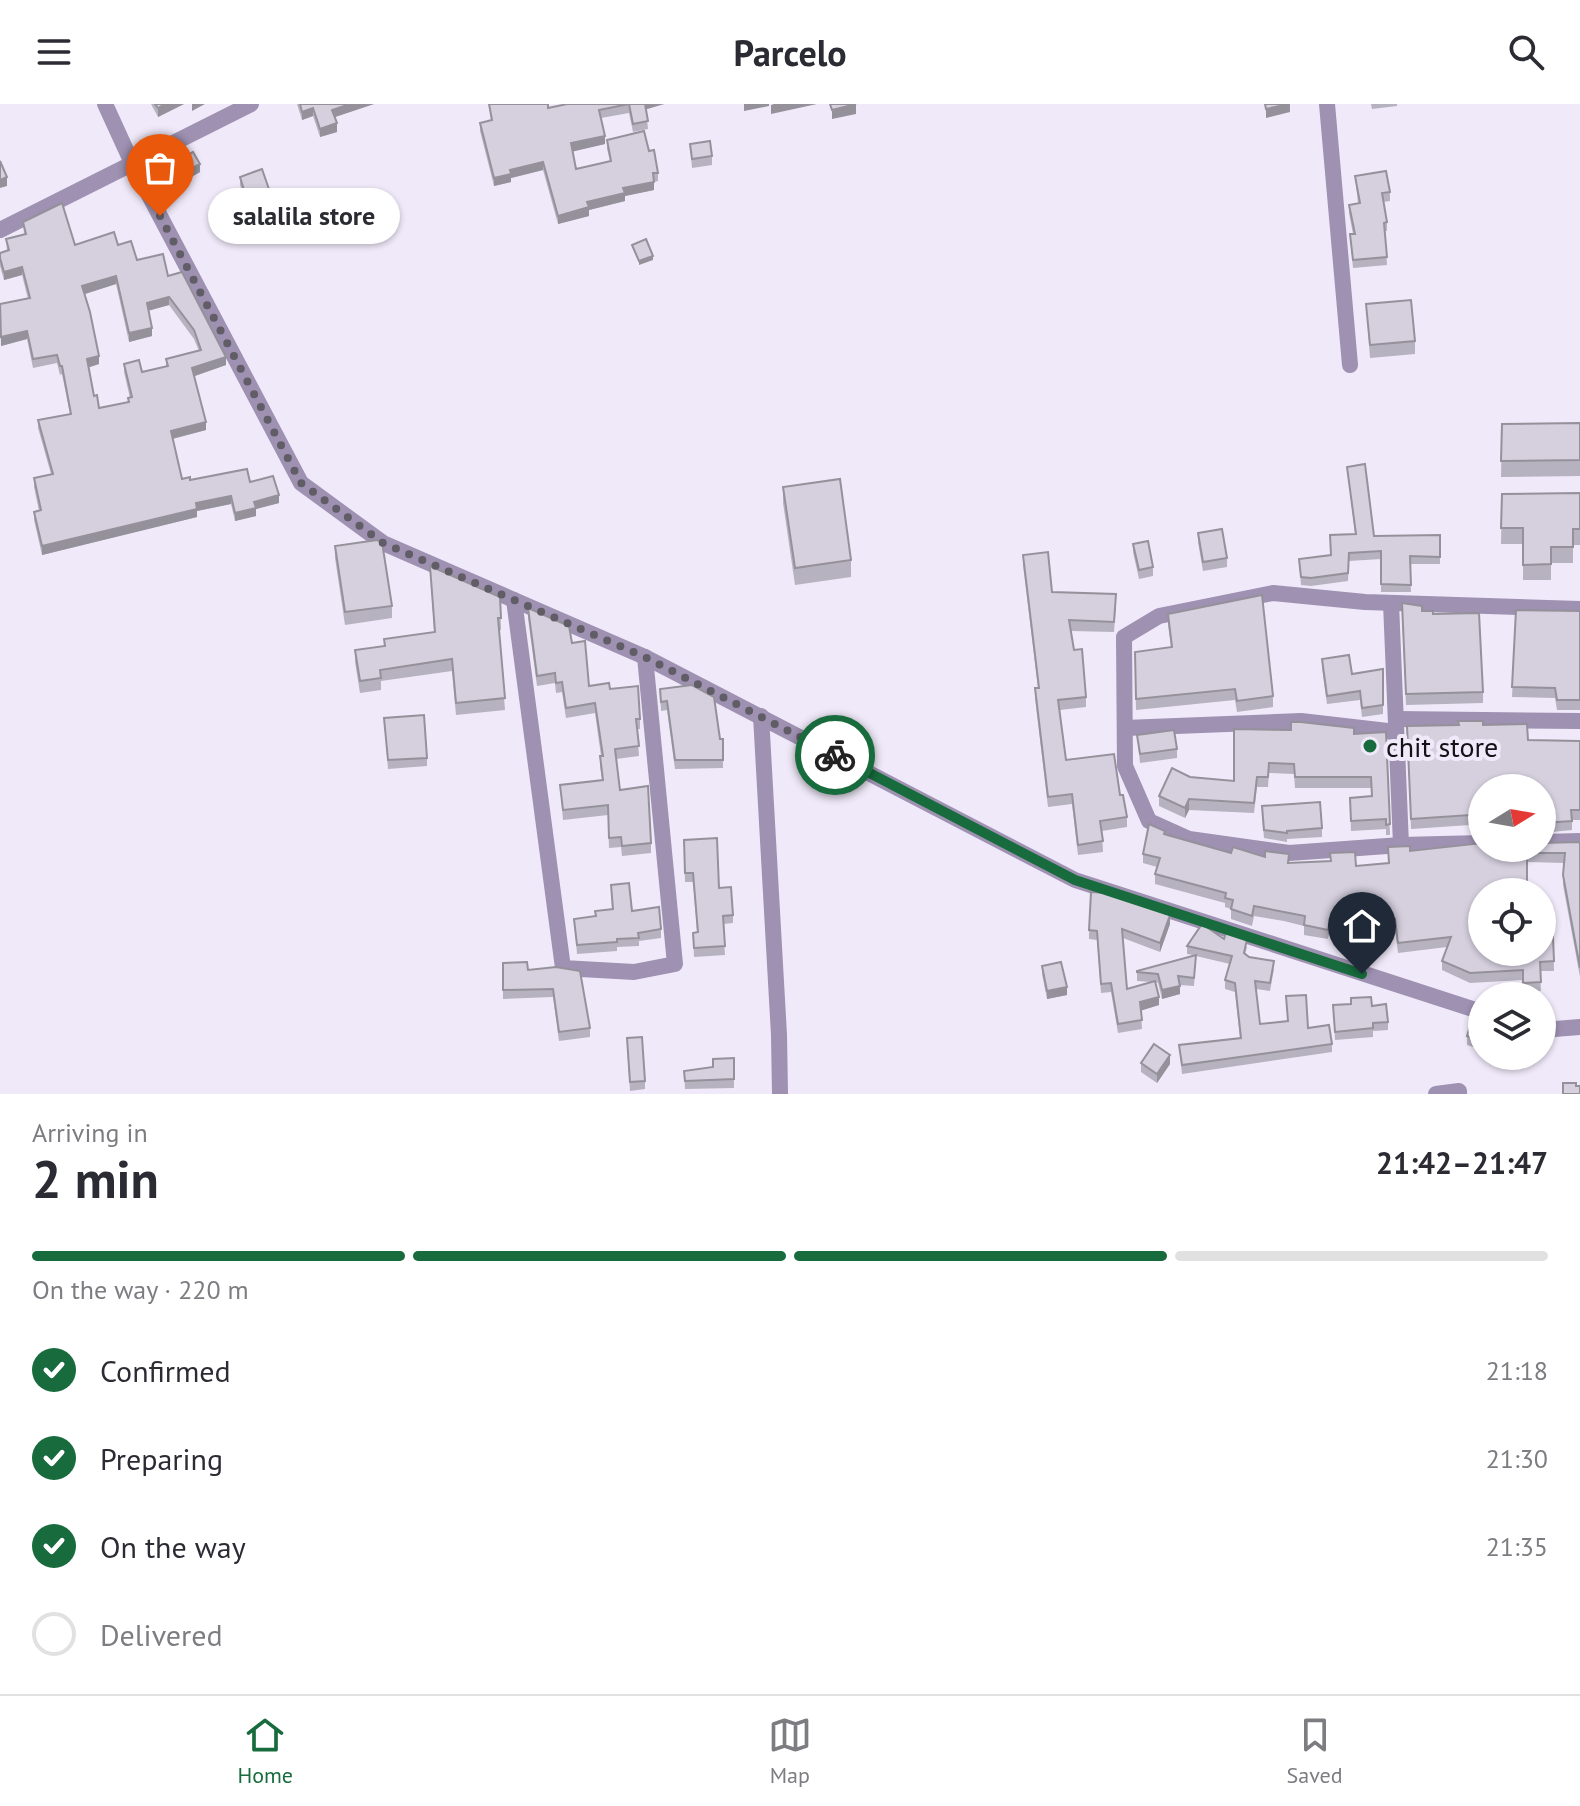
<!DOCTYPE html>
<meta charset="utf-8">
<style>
:root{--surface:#fff;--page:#f7f7f7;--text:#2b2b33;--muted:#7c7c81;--line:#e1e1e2;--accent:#176b3c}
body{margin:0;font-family:"PT Sans",sans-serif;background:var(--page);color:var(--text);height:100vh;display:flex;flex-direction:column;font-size:30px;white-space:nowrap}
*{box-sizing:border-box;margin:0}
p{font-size:26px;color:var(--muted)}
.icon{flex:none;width:44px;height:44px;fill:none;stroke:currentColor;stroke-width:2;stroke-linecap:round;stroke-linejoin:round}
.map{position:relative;height:990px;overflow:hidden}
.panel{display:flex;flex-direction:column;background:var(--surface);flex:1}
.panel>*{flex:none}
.needle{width:52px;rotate:79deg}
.fabs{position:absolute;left:1468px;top:670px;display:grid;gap:16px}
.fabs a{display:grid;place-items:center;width:88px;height:88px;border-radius:50%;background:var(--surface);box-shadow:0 2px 6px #0004;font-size:40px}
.pin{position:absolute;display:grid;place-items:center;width:68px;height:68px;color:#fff;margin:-82px -34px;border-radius:50% 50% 50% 0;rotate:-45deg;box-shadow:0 0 8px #0007}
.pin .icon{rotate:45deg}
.courier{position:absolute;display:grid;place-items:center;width:80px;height:80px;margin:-40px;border:6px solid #176b3c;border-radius:50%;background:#fff;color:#222;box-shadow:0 2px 10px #0007}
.bubble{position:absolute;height:56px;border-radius:28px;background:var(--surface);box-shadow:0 2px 6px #0004;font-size:26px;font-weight:700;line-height:56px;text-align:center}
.head em{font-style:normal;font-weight:700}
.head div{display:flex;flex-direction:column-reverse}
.head{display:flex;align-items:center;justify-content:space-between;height:136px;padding:0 32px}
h1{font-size:52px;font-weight:700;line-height:60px}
.bar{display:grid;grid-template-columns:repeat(4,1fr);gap:12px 8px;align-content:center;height:96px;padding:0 32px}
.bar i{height:10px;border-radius:6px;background:var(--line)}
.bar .selected{background:var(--accent)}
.bar p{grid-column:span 4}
ol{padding:0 32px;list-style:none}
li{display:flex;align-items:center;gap:24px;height:88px}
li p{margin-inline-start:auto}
li .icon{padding:8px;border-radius:50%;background:var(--accent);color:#fff;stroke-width:4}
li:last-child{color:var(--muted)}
li i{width:44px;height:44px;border:4px solid var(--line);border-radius:50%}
header{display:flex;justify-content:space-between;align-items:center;height:104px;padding:0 32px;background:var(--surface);font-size:36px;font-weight:700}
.tabs{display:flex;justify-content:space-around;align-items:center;height:112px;border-top:2px solid var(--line);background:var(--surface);font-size:22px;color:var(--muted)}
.tabs a{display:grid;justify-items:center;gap:4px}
.tabs .selected{color:var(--accent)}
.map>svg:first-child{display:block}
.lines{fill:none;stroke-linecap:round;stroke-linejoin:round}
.minor{stroke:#9e91b1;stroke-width:16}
.wall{fill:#b7b2bf;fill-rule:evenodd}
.shaded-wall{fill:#95919b}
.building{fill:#d5cfde;stroke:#95919b;stroke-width:2;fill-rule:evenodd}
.done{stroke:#615d66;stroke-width:8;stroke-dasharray:0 14.4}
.route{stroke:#176b3c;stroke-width:10}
.poi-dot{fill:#176b3c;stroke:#f0e9f9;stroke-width:3}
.labels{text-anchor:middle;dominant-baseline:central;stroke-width:8;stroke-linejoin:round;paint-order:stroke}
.poi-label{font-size:28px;fill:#141217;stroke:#f0e9f9;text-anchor:start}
</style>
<header><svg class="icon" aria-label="menu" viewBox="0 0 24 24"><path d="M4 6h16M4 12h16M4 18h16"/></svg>Parcelo<svg class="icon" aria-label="search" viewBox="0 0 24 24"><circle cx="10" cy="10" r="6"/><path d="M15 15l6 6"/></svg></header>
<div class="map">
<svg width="1580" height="990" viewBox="0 0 1580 990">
<rect width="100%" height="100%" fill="#f0e9f9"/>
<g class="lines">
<g class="minor">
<polyline points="105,0 132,59 301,379 383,439 645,553 1075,776 1482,908"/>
<polyline points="1327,0 1350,261"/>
<polyline points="0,126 251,0"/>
<polyline points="514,496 563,864 634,868 675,860 645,553"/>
<polyline points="1391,499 1401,741"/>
<polyline points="761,612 779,931 780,990"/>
<polyline points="1396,615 1580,617"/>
<polyline points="1125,624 1301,617 1396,628"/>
<polyline points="1542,738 1580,737"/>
<polyline points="1482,739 1401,741 1289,749 1189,735 1149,717 1125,662 1124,533 1159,512 1273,489 1365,498 1580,505"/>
<polyline points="1542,926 1580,923"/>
<polyline points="1436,990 1459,987 1459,990"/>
</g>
</g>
<g class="wall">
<polygon points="151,0 184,0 158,13"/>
<polygon points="297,0 374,0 335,13 337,28 320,33 313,12 302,16"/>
<polygon points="489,0 548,4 567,0 664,0 646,5 648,25 633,28 629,9 601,14 605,40 573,47 576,65 610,57 607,45 607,36 649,47 658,69 658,77 654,78 654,86 625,92 625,97 589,106 589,112 558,120 543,66 511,74 511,78 494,82 480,27 480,19 491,16"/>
<polygon points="1371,0 1397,0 1397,2 1372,5"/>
<polygon points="690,40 712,52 712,61 692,64"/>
<polygon points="173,60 200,68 179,80 173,68"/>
<polygon points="1355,72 1390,88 1390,97 1383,98 1387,118 1387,127 1385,127 1387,161 1353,164 1350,130 1353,130 1349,109 1349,101 1358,99"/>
<polygon points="240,73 272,103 249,110 240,81"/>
<path d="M23,118L75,141H118L137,156L168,172L226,261L194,272L206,326L173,335L182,375L190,376L250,378L279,399L256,405V412L235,417L231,400L197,407V413L42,451L34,416V408L39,407L34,383V374L51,370L38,324V316L70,310L62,270L60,271L57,259L33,264L27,235L1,242L0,200L28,195L22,171L4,176L0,162V149L7,147L6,135L24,130ZM116,180L129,238L152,232L148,207L169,201L194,235L199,247L166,255V263L142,268L124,260V268L130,294H128V298L99,304L94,292L89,263L99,260L84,190Z"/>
<polygon points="1366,200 1415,237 1415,250 1370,254"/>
<polygon points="1580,319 1580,372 1501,373 1502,320"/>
<polygon points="1347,363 1374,432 1440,431 1440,460 1410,460 1411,488 1381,488 1381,455 1349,457 1348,477 1311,482 1301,481 1299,455 1330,451 1355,430"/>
<polygon points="783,383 851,456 851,473 795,481 783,399"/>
<polygon points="1580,389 1580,441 1573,441 1573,459 1551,459 1551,476 1523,476 1523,440 1501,440 1502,390"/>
<polygon points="1198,429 1227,454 1227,463 1203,467 1198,438"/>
<polygon points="1133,440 1153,463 1153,472 1139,475 1133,448"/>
<polygon points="335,442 392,502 392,514 345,521 335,454"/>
<polygon points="1023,451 1052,488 1116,500 1114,528 1071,527 1074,546 1086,593 1086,603 1060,606 1066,656 1120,691 1127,713 1127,723 1102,727 1103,748 1078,751 1072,700 1048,703 1035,594 1035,584 1038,584 1023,461"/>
<polygon points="430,462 500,493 501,526 499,526 505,606 456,611 452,567 381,577 381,586 360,589 355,558 355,546 384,542 384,535 434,528"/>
<polygon points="528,504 572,539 589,582 610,585 640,615 640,625 637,625 639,652 616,655 620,686 651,739 651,749 622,752 621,743 609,744 608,711 563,716 560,681 602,676 600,662 600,652 601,652 595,609 566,614 562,588 556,589 555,579 537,582 528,514"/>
<polygon points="1516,506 1580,507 1580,606 1557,606 1555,594 1512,593"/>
<polygon points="1422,507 1433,510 1483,588 1483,599 1406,601 1402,510"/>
<polygon points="1168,510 1273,592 1273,603 1237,608 1235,596 1136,606 1135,548 1171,543 1168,521"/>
<polygon points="1322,555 1352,570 1383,565 1383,610 1362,613 1360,596 1327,600 1322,564"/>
<polygon points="660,585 720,635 723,635 723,664 675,665 667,606 661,607"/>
<polygon points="384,614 427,654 427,662 388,665"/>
<polygon points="1483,621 1528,636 1580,637 1580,716 1572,716 1572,726 1542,729 1542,684 1482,684 1482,728 1470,728 1470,721 1411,725 1407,622"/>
<polygon points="1234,625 1354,630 1386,628 1390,731 1386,731 1386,725 1351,727 1350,694 1372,693 1371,684 1295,684 1294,670 1269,669 1268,683 1257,683 1254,709 1189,706 1185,714 1159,702 1159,692 1190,673 1234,677"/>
<polygon points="1137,631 1177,645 1177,654 1140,659"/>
<polygon points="1262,711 1322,724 1322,733 1287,735 1287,738 1264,734"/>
<polygon points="1165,731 1231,749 1265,753 1289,759 1356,762 1388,759 1410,747 1580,738 1580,873 1563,781 1564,759 1527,758 1527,788 1482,788 1482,848 1553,833 1554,867 1540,867 1541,887 1523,888 1523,876 1470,879 1442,866 1442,857 1447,843 1398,849 1395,825 1364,830 1362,836 1330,826 1328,835 1304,831 1304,822 1284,817 1254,812 1252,822 1231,815 1231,805 1225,803 1225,799 1155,780 1155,770 1157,763 1143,759 1143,750"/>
<polygon points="684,736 719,784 733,811 733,819 723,820 725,851 694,853 693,829 697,828 693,778 685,778"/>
<polygon points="611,781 632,807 661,825 661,834 639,837 639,842 617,843 617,847 577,850 574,815 595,813 612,806"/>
<polygon points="1170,820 1160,848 1123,834 1127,885 1152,878 1137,877 1137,867 1193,851 1187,850 1187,842 1224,835 1247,843 1245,850 1274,865 1270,887 1256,885 1260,920 1308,924 1332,940 1332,948 1182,970 1179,941 1240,934 1235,888 1225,885 1225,876 1230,860 1196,852 1194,882 1180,881 1180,890 1162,895 1158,879 1155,878 1159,901 1141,906 1142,925 1118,929 1111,888 1101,889 1097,836 1089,835 1089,826"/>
<polygon points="503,859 528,866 556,863 590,924 590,933 559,937 553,893 503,895"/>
<polygon points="1042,862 1067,891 1047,895 1042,870"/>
<polygon points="1333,901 1388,918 1388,926 1373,927 1373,933 1335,936"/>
<polygon points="1482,915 1482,946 1467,941 1467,932"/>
<polygon points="627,943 645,977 645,985 630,987"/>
<polygon points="1501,952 1518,952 1516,957"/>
<polygon points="734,954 734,984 685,985 684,967 713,963"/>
<polygon points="1141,959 1170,960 1157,979 1141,968"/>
</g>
<g class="shaded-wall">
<polygon points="165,0 184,0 158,13 158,4"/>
<polygon points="192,0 205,0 192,7"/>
<polygon points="350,0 374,0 332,14 332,6"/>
<polygon points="644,0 664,0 644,6"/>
<polygon points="744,0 769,0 769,2 744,7"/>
<polygon points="774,0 817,0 771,10 771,1"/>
<polygon points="856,0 856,10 832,15 832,6"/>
<polygon points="1290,0 1290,8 1266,14 1266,5"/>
<polygon points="313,4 313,12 302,16 302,8"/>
<polygon points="337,19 337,28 320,33 320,25"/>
<polygon points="605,32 605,40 571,48 571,39"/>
<polygon points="543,58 543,66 511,74 511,78 494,82 494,74 510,66"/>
<polygon points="200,60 200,68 179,80 179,71"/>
<polygon points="7,73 7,82 0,84 0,76"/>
<polygon points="654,78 654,86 625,92 625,97 589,106 589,112 558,120 558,112 587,98 623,84"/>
<polygon points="272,94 272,103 249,110 249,102"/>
<polygon points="653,152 653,156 639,161 639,157"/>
<polygon points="22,163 22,171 4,176 4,168"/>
<polygon points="116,172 116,180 82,191 82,182"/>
<polygon points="169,193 169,201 147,207 147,199"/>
<polygon points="152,224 152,232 129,238 129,229"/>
<polygon points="27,227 27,235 1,242 1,233"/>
<polygon points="99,252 99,260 87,264 87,255"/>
<polygon points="226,253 226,261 192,273 192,264"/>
<polygon points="206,318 206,326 171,335 171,327"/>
<polygon points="279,391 279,399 256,405 256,412 235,417 235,409 254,398"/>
<polygon points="231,392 231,400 197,407 197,413 42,451 42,442 196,399"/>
<polygon points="1189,695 1189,706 1185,714 1185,704"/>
<polygon points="1170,811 1170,820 1160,848 1160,839"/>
<polygon points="1180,882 1180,890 1162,895 1162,886"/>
<polygon points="1067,883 1067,891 1047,895 1047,887"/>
<polygon points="1159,893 1159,901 1140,907 1140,898"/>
<polygon points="1170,951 1170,960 1157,979 1157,970"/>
</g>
<g class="building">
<polygon points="155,0 165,0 158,4"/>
<polygon points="300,0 350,0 332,6 337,19 320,25 313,4 302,8"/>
<polygon points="489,0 548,0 548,4 567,0 645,0 648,17 633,20 629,0 599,6 605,32 571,39 576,65 611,57 607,36 644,27 649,47 654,46 658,69 653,69 654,78 623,84 625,89 587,98 589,103 558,112 543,58 510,66 511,70 494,74 480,19 492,16"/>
<polygon points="830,0 856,0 832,6"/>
<polygon points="1265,0 1289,0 1266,5"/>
<polygon points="710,37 712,52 692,55 690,40"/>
<polygon points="193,48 200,60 179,71 173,60"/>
<polygon points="0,57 7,73 0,76"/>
<polygon points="262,65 272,94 249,102 240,73"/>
<polygon points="1386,67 1390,88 1382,89 1387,118 1384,119 1387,153 1353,156 1350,130 1355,130 1349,101 1360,99 1355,72"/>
<path d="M62,99L75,141L114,128L118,141L131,137L137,156L163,150L168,172L182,168L226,253L192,264L206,318L171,327L182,375L190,373V376L247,365L250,378L273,372L279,391L254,398L256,404L235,409L231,392L196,399L197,405L42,442L34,408L41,406L34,374L53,370L38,316L71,310L62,262H60L57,251L33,255L27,227L1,233L0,200L30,194L22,163L4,168L0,154V149L9,146L6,135L26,130L23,118ZM116,172L129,229L152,224L147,199L169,193L194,226L201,246L166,255L168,262L142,268L139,256L124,260L132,293L128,294L129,298L99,304L97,291L94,292L87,255L99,252L90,208L82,182Z"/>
<polygon points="646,135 653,152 639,157 632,141"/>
<polygon points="1411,196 1415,237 1370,241 1366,200"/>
<polygon points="1580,319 1580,356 1501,357 1502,320"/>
<polygon points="1365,360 1374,432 1440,431 1440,453 1410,452 1411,481 1381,480 1381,447 1349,449 1348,469 1311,474 1301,473 1299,455 1331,451 1330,431 1356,430 1347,363"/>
<polygon points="840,375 851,456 795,464 783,383"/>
<polygon points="1580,389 1580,425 1573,425 1573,443 1551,443 1551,460 1523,461 1523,424 1501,424 1502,390"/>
<polygon points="1222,425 1227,454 1203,458 1198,429"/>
<polygon points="377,436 382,438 392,502 345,508 335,442"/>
<polygon points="1148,437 1153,463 1139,466 1133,440"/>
<polygon points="1048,448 1052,488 1116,490 1114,518 1069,516 1074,546 1082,545 1086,593 1058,596 1066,656 1114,650 1120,691 1123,691 1127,713 1100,717 1103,737 1078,741 1072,690 1048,693 1035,584 1039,584 1023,451"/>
<polygon points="430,462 500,493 501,514 498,514 505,594 456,599 452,555 380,566 381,574 360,577 355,546 385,542 384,535 435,528"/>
<polygon points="1262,491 1273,592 1237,597 1235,585 1136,595 1135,548 1172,543 1168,510"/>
<polygon points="1402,499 1422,502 1422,507 1433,507 1433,510 1479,509 1483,588 1406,590"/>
<polygon points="528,504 569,522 572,539 585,537 589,582 609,579 610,585 638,582 640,615 636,615 639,642 615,645 620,686 648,682 651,739 622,742 621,733 609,734 608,701 563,706 560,681 603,676 600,652 603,652 595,599 566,604 562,578 556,579 555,569 537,572"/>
<polygon points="1516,506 1580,507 1580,596 1557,596 1555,584 1512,583"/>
<polygon points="1349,551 1352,570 1383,565 1383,601 1362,604 1360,587 1327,592 1322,555"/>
<polygon points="692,581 714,593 720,635 723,635 723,656 675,656 667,597 661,598 660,585"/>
<polygon points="424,611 427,654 388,656 384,614"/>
<polygon points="1458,617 1483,617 1483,621 1527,620 1528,636 1580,637 1580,706 1571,706 1572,717 1542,719 1542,684 1482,684 1482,718 1470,719 1470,711 1411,715 1407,622 1459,621"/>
<polygon points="1291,618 1301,618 1354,624 1354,630 1386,628 1390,720 1386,721 1386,715 1351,717 1350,694 1372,692 1371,673 1295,673 1294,660 1269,659 1268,673 1257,673 1254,699 1189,695 1185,704 1159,692 1172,664 1190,673 1234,677 1234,625 1291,626"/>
<polygon points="1174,626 1177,645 1140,650 1137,631"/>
<polygon points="1320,698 1322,724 1287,727 1287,729 1264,726 1262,702"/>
<polygon points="1149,720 1165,727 1164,730 1231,749 1233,743 1265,753 1265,747 1289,750 1288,759 1331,757 1330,749 1355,748 1356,762 1389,759 1388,743 1410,742 1410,747 1482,739 1482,744 1542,744 1542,739 1580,738 1580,864 1563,771 1565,749 1527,749 1527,787 1484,787 1484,788 1482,788 1482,848 1542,848 1542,833 1553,833 1554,857 1540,858 1541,878 1523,879 1523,866 1470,869 1442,857 1451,833 1398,839 1395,815 1364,821 1362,827 1330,816 1328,826 1304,821 1305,812 1284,808 1254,802 1252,812 1231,805 1233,796 1225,794 1226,789 1155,770 1160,754 1143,750"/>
<polygon points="717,734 719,784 731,783 733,811 723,812 725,842 694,844 693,829 698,828 693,769 685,769 684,736"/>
<polygon points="629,779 632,807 659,803 661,825 638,829 639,834 617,835 617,838 577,841 574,815 596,812 595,807 613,805 611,781"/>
<polygon points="1091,788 1106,789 1170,811 1160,839 1122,825 1127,885 1155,877 1159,893 1140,898 1142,916 1118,920 1111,879 1101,880 1097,827 1089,826"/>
<polygon points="1202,820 1224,835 1226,828 1247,835 1244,849 1249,853 1274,857 1270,879 1255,877 1260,920 1288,917 1286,892 1306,891 1308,924 1329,921 1332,940 1182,961 1179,941 1241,934 1235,879 1225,876 1232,852 1187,842"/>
<polygon points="1196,851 1194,874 1178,872 1180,882 1162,886 1158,870 1137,868 1137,867"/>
<polygon points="527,858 528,866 556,863 580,867 590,924 559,928 553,885 503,886 503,859"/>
<polygon points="1061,858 1067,883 1047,887 1042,862"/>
<polygon points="1371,893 1372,902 1386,900 1388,918 1373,919 1373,924 1335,928 1333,901 1351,900 1351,894"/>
<polygon points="1473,912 1482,915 1482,937 1467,932"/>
<polygon points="642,933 645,977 630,978 627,934"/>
<polygon points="1154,940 1170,951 1157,970 1141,959"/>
<polygon points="734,954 734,975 685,977 684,967 713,963 713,955"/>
<polygon points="1563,979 1576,979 1576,982 1580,982 1580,990 1563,990"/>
</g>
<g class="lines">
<polyline class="done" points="160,112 301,379 383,439 645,553 835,651"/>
<polyline class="route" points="835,651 1075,776 1362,870"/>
</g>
<circle class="poi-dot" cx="1370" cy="642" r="8"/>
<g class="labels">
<g class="poi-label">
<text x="1386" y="642">chit store</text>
</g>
</g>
</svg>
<div class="fabs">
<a><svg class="needle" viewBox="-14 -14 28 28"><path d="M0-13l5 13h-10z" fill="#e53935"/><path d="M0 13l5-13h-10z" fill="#7c7c81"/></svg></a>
<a><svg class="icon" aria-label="locate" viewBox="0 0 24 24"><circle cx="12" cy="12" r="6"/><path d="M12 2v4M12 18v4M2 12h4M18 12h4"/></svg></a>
<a><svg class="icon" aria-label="layers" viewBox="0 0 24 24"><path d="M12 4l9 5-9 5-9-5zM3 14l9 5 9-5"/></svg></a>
</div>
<div class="pin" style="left:160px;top:112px;background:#ea580c"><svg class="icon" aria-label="bag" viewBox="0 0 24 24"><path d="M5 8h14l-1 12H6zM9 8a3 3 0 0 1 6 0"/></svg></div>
<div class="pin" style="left:1362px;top:870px;background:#1f2937"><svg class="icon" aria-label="home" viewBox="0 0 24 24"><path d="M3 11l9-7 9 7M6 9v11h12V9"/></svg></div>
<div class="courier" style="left:835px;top:651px"><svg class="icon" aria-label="bike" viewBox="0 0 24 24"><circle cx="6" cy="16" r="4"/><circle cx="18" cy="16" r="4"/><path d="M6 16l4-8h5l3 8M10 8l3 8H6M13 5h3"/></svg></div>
<div class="bubble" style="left:208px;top:84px;width:192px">salalila store</div>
</div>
<section class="panel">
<div class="head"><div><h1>2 min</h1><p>Arriving in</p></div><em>21:42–21:47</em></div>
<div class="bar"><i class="selected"></i><i class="selected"></i><i class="selected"></i><i></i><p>On the way · 220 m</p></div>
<ol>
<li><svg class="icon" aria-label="check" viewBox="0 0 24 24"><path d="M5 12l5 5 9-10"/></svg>Confirmed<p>21:18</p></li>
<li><svg class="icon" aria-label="check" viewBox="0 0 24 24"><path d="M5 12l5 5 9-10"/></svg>Preparing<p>21:30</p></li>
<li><svg class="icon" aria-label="check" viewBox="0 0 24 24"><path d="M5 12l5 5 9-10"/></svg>On the way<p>21:35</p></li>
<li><i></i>Delivered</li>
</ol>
</section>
<nav class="tabs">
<a class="selected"><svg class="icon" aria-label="home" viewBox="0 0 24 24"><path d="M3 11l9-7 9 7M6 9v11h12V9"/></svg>Home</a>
<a><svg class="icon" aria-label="map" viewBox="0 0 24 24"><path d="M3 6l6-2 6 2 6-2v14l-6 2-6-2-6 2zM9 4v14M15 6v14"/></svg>Map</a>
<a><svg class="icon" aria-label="saved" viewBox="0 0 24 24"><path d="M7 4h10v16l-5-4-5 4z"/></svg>Saved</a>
</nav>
